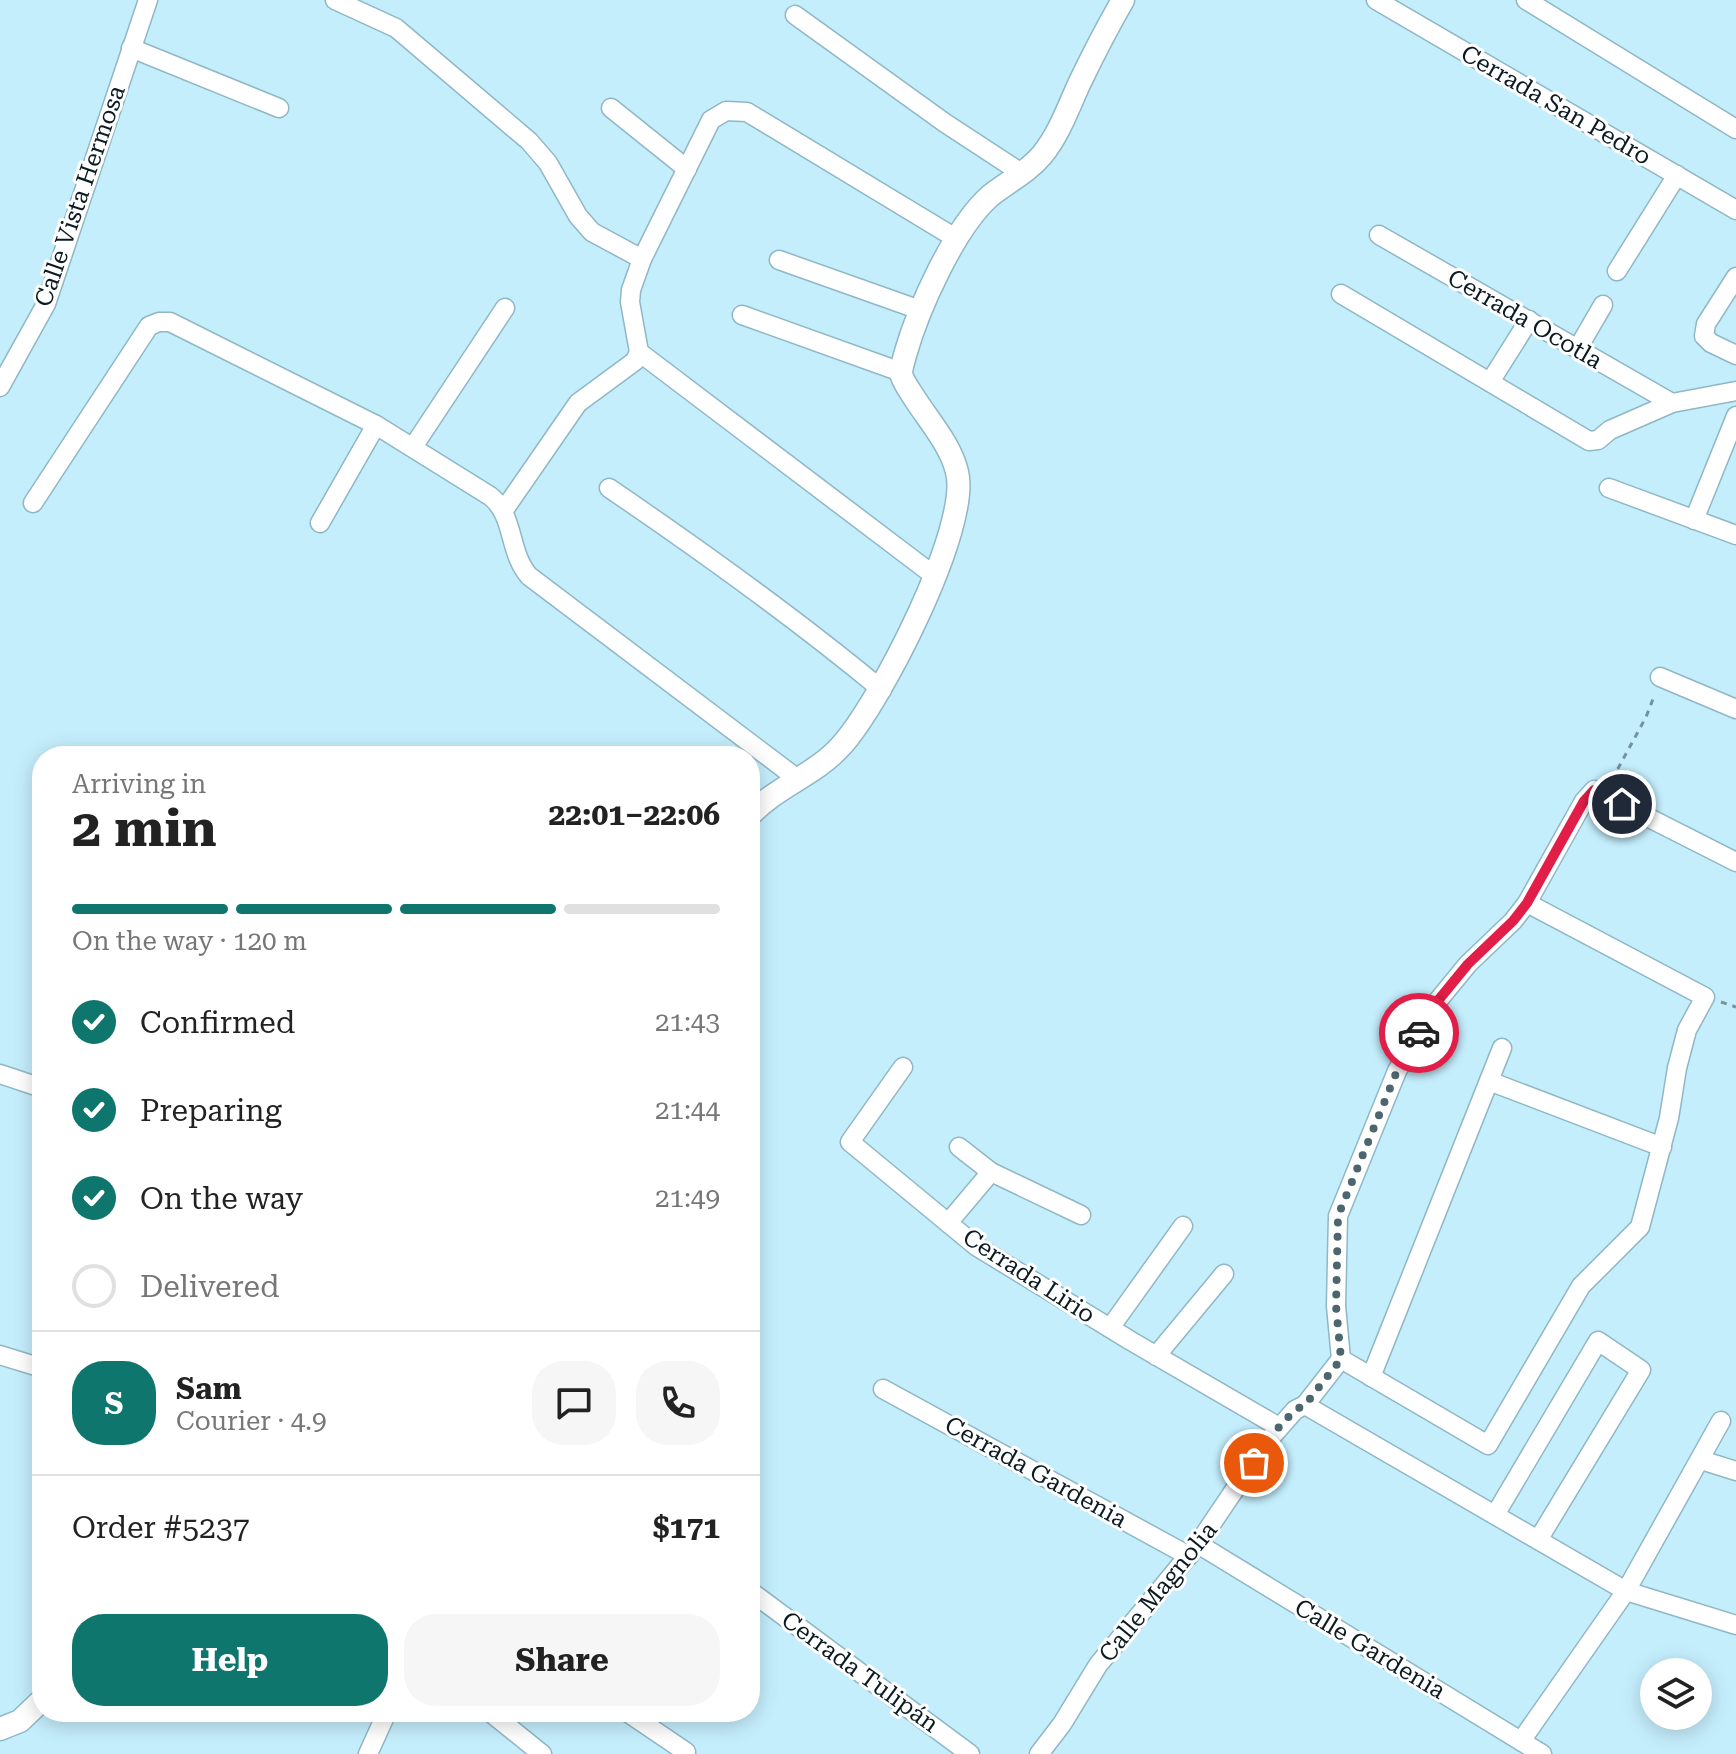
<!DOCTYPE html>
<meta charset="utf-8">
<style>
:root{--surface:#fff;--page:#f6f6f6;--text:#222;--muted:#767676;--line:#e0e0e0;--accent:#0f766e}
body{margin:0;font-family:"Roboto Serif",serif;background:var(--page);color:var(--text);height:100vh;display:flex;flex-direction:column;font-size:30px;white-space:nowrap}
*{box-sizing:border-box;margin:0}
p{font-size:26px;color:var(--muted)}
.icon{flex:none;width:44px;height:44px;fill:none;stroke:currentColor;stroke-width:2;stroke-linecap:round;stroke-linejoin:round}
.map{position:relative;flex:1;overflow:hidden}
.side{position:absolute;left:32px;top:746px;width:728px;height:976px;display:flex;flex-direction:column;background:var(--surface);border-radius:32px;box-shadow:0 4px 20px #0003}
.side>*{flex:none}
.buttons{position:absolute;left:1640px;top:1658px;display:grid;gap:16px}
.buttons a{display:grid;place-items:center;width:72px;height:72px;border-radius:50%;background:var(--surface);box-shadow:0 4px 20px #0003;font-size:40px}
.pin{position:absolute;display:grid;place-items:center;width:68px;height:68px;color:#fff;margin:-34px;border:4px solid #fff;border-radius:50%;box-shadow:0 2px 8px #0007}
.courier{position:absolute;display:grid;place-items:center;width:80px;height:80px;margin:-40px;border:6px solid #e11d48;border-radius:50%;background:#fff;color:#222;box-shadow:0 2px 10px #0007}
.headline em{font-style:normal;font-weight:700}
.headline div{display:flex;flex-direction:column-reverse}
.headline{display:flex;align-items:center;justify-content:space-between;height:136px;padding:0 40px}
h1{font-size:52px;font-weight:700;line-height:60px}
.bar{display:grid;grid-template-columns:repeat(4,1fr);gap:12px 8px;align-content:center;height:96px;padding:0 40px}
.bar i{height:10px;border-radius:6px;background:var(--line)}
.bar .current{background:var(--accent)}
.bar p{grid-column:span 4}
.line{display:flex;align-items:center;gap:20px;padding:0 40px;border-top:2px solid var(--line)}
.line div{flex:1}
.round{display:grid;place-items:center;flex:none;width:84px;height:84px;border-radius:32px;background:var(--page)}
ol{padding:0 40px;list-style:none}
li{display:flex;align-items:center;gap:24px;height:88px}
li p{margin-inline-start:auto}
li .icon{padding:8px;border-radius:50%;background:var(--accent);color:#fff;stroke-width:4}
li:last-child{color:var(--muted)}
li i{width:44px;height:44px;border:4px solid var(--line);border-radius:50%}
.primary-button{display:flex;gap:16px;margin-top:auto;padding:16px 40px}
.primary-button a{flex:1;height:92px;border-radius:32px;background:var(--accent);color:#fff;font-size:32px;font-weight:700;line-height:92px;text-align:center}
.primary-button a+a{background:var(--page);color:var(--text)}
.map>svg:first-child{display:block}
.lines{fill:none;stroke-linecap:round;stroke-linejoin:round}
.minor-casing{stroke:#8fb7c5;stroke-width:21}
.tertiary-casing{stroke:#8fb7c5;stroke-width:25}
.path{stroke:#75939e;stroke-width:3;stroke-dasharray:6 6;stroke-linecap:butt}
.minor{stroke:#fff;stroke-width:18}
.tertiary{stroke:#fff;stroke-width:22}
.done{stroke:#4d656e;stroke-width:8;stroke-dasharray:0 14.4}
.route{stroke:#e11d48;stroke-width:10}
.labels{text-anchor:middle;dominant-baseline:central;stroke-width:6;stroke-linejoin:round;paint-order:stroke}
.street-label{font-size:24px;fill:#0c1b21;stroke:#fff}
</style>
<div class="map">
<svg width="1736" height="1754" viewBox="0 0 1736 1754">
<rect width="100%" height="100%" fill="#c5eefd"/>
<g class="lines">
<g class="minor-casing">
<g id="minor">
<polyline points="335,0 396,28 529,141 548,163 578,216 592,232 642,259"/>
<polyline points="1376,0 1736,210"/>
<polyline points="1526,0 1736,129"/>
<polyline points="795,15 945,123 1023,174"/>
<polyline points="131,48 279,108"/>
<polyline points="611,108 687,169"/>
<polyline points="1379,235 1672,403"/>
<polyline points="779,260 920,310"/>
<polyline points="1617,271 1677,175"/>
<polyline points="1736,277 1706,324 1704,336 1711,343 1736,355"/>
<polyline points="1341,294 1589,441 1598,440 1610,430 1672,403 1736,391"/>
<polyline points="742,315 901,372"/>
<polyline points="1578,348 1603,305"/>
<polyline points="639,352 936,577"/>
<polyline points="1490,382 1529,320"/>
<polyline points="0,387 46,304 148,0"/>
<polyline points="413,447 505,308"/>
<path d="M609,488C703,552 794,617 882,690"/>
<polyline points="1609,488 1736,535"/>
<path d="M33,503L149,326L159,322H170L376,425L490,496C515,515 508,552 529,576L799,780"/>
<polyline points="504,510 578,403 635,361 639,352 630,302 631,290 642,259 711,120 726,111 747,112 957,239"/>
<polyline points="1694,520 1736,416"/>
<polyline points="320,523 376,425"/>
<polyline points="1660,677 1736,709"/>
<polyline points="903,1067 850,1142 976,1246 1131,1341 1279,1427"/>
<polyline points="0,1074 42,1088"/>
<polyline points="1489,1081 1662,1147"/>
<polyline points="959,1147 991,1172 1081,1215"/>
<polyline points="948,1223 991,1172"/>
<polyline points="1110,1328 1183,1226"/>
<polyline points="0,1355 42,1368"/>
<polyline points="1156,1356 1224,1274"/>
<polyline points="1341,1359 1488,1445 1581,1286 1640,1227 1669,1118 1677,1068 1687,1030 1705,997 1527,903"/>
<polyline points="1341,1359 1336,1306 1338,1216 1397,1071 1436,1003 1468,964 1513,921 1527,903 1584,801 1594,790 1736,862"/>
<polyline points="1371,1377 1502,1048"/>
<polyline points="883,1389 1189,1556"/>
<polyline points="1305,1405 1626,1591 1736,1625"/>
<polyline points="1701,1460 1736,1471"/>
<polyline points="1495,1515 1598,1341 1641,1370 1538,1540"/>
<polyline points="1198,1544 1542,1754"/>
<polyline points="750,1591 970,1754"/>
<polyline points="490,1712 542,1754"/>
<polyline points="627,1712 686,1752"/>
<polyline points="1521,1741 1626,1591 1721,1421"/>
<polyline points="368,1754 387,1712"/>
<polyline points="1039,1754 1062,1724 1098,1665 1198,1544 1266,1443 1295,1410 1305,1405 1341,1359"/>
</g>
</g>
<g class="tertiary-casing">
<g id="tertiary">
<path d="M750,815C776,787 815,775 841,746C879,705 971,527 957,472C951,446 930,422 915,399C911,392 902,381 901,373C901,368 904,360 905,355C918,309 954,228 990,196C1007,182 1027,173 1042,155C1060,133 1069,105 1081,80C1094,53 1108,26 1123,0"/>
<polyline points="0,1729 20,1721 42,1700"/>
</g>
</g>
<g class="path">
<polyline points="1610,778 1615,774 1646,717 1655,694"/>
<polyline points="1721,1002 1736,1007"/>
</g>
<use href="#minor" class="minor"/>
<use href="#tertiary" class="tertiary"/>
</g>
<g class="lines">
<polyline class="done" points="1254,1463 1279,1427 1295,1410 1305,1405 1341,1359 1336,1306 1338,1216 1397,1071 1419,1033"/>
<polyline class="route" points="1419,1033 1436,1003 1468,964 1513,921 1527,903 1584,801 1594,790 1622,804"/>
</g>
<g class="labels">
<g class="street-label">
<text transform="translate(1556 105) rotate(30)">Cerrada San Pedro</text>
<text transform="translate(80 196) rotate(-71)">Calle Vista Hermosa</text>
<text transform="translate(1525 319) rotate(30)">Cerrada Ocotla</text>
<text transform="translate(1029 1276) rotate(33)">Cerrada Lirio</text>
<text transform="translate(1036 1472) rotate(29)">Cerrada Gardenia</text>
<text transform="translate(1158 1592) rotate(-51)">Calle Magnolia</text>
<text transform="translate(1370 1649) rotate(31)">Calle Gardenia</text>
<text transform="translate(860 1672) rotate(36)">Cerrada Tulipán</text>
</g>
</g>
</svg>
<div class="buttons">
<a><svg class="icon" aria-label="layers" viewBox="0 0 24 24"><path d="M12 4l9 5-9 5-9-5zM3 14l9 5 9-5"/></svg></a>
</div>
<div class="pin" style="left:1254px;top:1463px;background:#ea580c"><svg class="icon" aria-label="bag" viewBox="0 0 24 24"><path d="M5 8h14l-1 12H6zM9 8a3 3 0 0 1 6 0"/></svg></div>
<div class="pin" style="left:1622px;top:804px;background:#1f2937"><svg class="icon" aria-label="home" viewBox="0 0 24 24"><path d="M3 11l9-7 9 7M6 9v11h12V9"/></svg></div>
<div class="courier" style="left:1419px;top:1033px"><svg class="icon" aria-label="car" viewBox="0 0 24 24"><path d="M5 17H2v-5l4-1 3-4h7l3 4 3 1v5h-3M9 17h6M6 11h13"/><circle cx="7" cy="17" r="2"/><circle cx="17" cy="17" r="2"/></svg></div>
<section class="side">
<div class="headline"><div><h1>2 min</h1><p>Arriving in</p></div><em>22:01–22:06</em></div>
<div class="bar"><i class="current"></i><i class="current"></i><i class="current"></i><i></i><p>On the way · 120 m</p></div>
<ol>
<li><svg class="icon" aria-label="check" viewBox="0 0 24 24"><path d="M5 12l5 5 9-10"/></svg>Confirmed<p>21:43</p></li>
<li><svg class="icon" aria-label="check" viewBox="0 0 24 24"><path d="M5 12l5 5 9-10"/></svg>Preparing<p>21:44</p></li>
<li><svg class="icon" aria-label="check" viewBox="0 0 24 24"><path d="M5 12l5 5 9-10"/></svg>On the way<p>21:49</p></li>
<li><i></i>Delivered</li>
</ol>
<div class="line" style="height:144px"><b class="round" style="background:var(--accent);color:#fff">S</b><div><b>Sam</b><p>Courier · 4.9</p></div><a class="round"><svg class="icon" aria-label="chat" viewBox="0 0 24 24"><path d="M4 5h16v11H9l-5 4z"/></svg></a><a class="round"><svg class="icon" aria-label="phone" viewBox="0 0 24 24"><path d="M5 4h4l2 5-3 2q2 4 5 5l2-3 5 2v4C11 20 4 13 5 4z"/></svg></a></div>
<div class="line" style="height:104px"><div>Order #5237</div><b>$171</b></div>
<div class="primary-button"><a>Help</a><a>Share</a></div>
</section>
</div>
